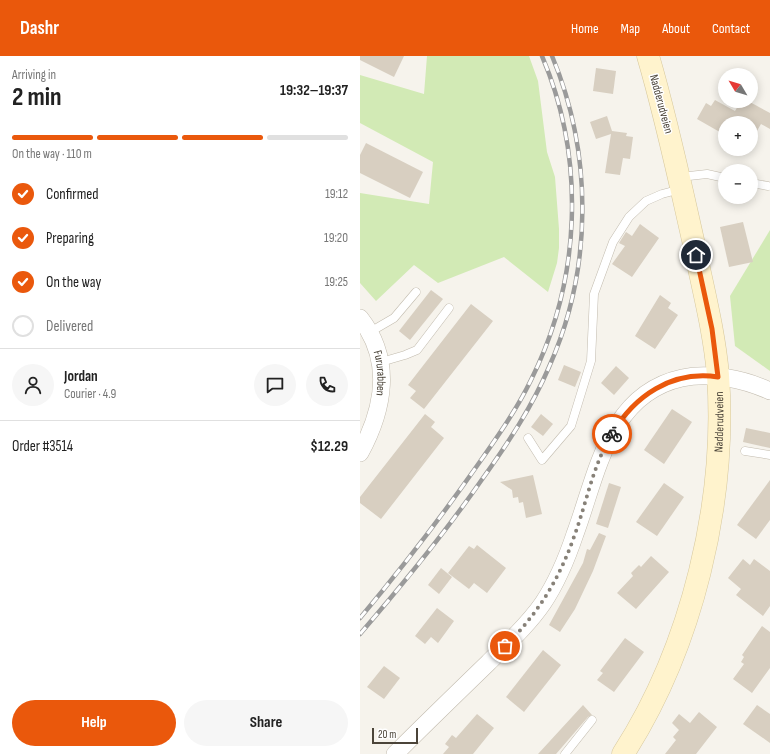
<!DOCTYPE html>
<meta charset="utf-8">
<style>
:root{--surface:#fff;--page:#f6f6f6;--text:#222;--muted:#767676;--line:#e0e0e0;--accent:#ea580c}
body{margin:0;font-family:"Sofia Sans Condensed",sans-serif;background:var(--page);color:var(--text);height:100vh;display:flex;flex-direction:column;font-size:15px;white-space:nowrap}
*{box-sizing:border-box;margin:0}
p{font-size:13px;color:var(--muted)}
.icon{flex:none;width:22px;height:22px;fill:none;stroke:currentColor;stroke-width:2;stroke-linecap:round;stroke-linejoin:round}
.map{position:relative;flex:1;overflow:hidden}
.drawer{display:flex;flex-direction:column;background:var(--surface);width:360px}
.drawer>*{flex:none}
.needle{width:26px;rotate:308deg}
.tools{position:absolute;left:358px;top:12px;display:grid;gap:8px}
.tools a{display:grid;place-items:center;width:40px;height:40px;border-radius:50%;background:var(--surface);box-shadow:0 2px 10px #0003;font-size:20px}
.scale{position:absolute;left:12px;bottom:10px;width:46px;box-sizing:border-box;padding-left:4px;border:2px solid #4b4439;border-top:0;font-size:11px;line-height:14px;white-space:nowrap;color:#4b4439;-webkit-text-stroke:3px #fff;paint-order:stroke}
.pin{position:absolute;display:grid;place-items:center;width:34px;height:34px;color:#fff;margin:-17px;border:2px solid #fff;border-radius:50%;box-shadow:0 1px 4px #0007}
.courier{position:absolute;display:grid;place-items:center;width:40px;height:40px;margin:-20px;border:3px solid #ea580c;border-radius:50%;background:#fff;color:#222;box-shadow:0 1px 5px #0007}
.overview em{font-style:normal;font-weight:700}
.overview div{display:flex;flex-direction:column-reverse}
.overview{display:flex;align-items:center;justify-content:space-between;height:68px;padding:0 12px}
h1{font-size:26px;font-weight:700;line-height:30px}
.bar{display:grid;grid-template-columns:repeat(4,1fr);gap:6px 4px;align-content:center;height:48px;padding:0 12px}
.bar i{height:5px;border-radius:3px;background:var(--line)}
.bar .selected{background:var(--accent)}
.bar p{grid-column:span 4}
.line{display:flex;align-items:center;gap:10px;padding:0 12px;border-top:1px solid var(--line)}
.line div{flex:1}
.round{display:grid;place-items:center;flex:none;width:42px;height:42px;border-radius:21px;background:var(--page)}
ol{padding:0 12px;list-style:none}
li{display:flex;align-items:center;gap:12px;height:44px}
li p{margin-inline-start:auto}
li .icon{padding:4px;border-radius:50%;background:var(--accent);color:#fff;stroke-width:4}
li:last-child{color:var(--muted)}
li i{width:22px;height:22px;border:2px solid var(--line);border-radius:50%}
.button{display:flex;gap:8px;margin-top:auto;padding:8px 12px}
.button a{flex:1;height:46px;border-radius:24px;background:var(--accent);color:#fff;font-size:16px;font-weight:700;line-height:46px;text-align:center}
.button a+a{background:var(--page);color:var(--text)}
header{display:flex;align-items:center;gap:24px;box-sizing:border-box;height:56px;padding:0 20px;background:var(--accent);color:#fff}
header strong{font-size:19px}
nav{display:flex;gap:22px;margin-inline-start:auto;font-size:14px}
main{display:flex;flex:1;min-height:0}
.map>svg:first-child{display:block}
.green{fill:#d2eab5}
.building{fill:#d8cfc1}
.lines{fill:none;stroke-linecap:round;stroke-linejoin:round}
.lane-casing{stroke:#c2bbae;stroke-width:9}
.street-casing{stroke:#c2bbae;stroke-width:18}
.secondary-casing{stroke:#d6c79b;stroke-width:23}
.lane{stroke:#fff;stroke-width:8}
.street{stroke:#fff;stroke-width:17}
.secondary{stroke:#fff3cd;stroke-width:22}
.rail-casing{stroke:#9a9a9a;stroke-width:4.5}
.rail{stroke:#fff;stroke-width:3;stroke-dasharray:9;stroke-linecap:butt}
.done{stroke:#878178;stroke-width:4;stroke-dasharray:0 7.2}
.route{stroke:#ea580c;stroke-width:5}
.labels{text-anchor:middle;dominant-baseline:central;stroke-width:3;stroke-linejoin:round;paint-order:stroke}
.street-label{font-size:12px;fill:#4b4439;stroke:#fff}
</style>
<header>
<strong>Dashr</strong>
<nav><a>Home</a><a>Map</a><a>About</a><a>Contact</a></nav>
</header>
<main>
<section class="drawer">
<div class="overview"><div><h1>2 min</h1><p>Arriving in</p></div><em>19:32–19:37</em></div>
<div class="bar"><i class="selected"></i><i class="selected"></i><i class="selected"></i><i></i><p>On the way · 110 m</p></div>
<ol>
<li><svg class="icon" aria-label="check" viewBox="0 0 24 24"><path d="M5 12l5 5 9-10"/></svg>Confirmed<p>19:12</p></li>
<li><svg class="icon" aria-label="check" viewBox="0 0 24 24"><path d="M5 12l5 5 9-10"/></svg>Preparing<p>19:20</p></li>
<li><svg class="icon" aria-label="check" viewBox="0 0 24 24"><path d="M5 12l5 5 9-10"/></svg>On the way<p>19:25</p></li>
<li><i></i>Delivered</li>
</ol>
<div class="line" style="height:72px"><a class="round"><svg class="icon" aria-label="person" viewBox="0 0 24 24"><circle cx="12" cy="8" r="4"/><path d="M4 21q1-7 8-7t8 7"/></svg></a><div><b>Jordan</b><p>Courier · 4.9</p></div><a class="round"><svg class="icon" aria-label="chat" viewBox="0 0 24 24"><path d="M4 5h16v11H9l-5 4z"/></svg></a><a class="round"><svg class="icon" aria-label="phone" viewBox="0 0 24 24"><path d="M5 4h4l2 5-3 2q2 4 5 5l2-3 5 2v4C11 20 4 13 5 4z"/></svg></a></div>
<div class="line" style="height:52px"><div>Order #3514</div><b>$12.29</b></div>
<div class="button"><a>Help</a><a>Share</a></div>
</section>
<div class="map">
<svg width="410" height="698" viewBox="0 0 410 698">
<rect width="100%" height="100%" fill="#f6f3ec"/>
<g class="green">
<polygon points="67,0 169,0 178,25 187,96 195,121 199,173 199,192 197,207 188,236 144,201 78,227 54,209 16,245 0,227 0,137 69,148 73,106 0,67 0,19 64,38"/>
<polygon points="410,174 410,315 375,290 370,240"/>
</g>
<g class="building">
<polygon points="0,0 44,0 34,21 0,4"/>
<polygon points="236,12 256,15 253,38 233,35"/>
<polygon points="355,44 375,55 381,45 388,45 410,57 410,73 401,68 391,85 391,67 365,67 365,79 337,63 346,47 351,50"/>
<polygon points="247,60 252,75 267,77 266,80 273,81 270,103 263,102 260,119 245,117 251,78 236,83 230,66"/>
<polygon points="6,87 63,116 50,142 0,117 0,99"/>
<polygon points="383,166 393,206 369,211 360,171"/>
<polygon points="280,168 299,182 272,221 252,208 265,190 259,187 266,176 272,180"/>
<polygon points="71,234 83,243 50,284 39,275"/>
<polygon points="300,239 311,247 308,252 318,259 295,293 275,280"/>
<polygon points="111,248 133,265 64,353 50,342 56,335 48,329"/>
<polygon points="204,309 221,316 215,331 198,324"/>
<polygon points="256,310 269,322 254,339 241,327"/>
<polygon points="312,353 332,366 304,408 284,394"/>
<polygon points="65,358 75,366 71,371 84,382 21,463 0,447 0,441"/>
<polygon points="181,358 193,368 183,380 171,371"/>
<polygon points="386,372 410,377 410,392 383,386"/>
<polygon points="173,419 182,458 166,462 163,446 159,447 158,441 153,442 152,434 140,426"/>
<polygon points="410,424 410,464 396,483 377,469"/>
<polygon points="249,427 261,431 248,472 236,468"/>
<polygon points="304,427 324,441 297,480 276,466"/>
<polygon points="239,477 246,480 233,515 215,553 200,576 189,569 223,507 227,493 230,494"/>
<polygon points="117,489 146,512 127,537 114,527 109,533 88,517 109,490 114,493"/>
<polygon points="291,500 309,516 276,553 257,537 273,520 271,517 279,509 281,511"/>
<polygon points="383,503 390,509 394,503 410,515 410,550 403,560 376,539 381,533 368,522"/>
<polygon points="81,512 92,521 79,538 68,529"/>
<polygon points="77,552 94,565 78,587 71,581 65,588 55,580"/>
<polygon points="402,570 410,576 410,612 392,637 373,623 384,608 381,606 384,601 382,599"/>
<polygon points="265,582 284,596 254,636 237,624 243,617 240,615"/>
<polygon points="183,594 201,609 164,656 146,641"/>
<polygon points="24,610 40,622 24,643 7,631"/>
<polygon points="223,649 232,659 228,661 196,698 178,698"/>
<polygon points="397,649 410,658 410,687 383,668"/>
<polygon points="339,656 357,671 336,698 305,698 316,684 313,681 319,674 312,667 319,658 330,667"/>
<polygon points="117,658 134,672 113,698 83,698 89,691 85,688 92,679 96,682"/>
</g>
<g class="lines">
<g class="lane-casing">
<g id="lane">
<polyline points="320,121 347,118 365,122"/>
<polyline points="391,127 408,130"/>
<polyline points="10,276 34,262 56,236"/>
<polyline points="21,306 45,299 57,294 89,252"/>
<polyline points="168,382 182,404 211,370 231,305 234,238 253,186 269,161 286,145 302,138 321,133"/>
<polyline points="385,395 410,399"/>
<polyline points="205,698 232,664"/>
</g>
</g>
<g class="street-casing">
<g id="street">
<path id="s1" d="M0,262C33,304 24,353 0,397"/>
<path d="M35,698C66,667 97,637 128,607C147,588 168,569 183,547C197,526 207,502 215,478C237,419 248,338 322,322C350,316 384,323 410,335"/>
</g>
</g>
<g class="secondary-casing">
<g id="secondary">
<path id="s2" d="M263,698C332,591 367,446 358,319C354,273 342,229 333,184C319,122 306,61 288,0"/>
</g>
</g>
<use href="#lane" class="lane"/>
<use href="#street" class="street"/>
<use href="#secondary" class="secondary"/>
<g class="rail-casing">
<g id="rail">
<path d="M0,562C42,512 82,460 119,407C138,380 157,353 171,324C221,224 226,103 182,0"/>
<path d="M0,578C43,528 85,477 123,422C148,387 172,351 189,311C233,213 233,98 192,0"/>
</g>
</g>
<use href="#rail" class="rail"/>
</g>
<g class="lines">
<path class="done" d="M145,590C178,558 200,522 215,478C227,445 233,409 252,378"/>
<path class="route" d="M252,378C274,340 312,314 358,321L352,273L336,199"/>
</g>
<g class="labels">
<g class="street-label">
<text transform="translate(301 48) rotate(75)">Nadderudveien</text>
<text stroke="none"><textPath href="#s1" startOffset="60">Fururabben</textPath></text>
<text stroke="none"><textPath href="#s2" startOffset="350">Nadderudveien</textPath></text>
</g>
</g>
</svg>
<div class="tools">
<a><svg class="needle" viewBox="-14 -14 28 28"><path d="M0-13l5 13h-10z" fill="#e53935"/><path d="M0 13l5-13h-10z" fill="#767676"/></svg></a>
<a>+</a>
<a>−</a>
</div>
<div class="scale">20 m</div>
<div class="pin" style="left:145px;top:590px;background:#ea580c"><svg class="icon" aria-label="bag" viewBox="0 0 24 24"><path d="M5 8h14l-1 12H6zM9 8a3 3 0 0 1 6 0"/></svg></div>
<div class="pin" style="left:336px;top:199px;background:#1f2937"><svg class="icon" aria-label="home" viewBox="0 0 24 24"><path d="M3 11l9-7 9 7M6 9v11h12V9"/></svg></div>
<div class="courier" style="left:252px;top:378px"><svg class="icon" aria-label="bike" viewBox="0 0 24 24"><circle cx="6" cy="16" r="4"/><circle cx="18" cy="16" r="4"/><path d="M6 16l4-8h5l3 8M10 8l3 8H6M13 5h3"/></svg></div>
</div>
</main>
